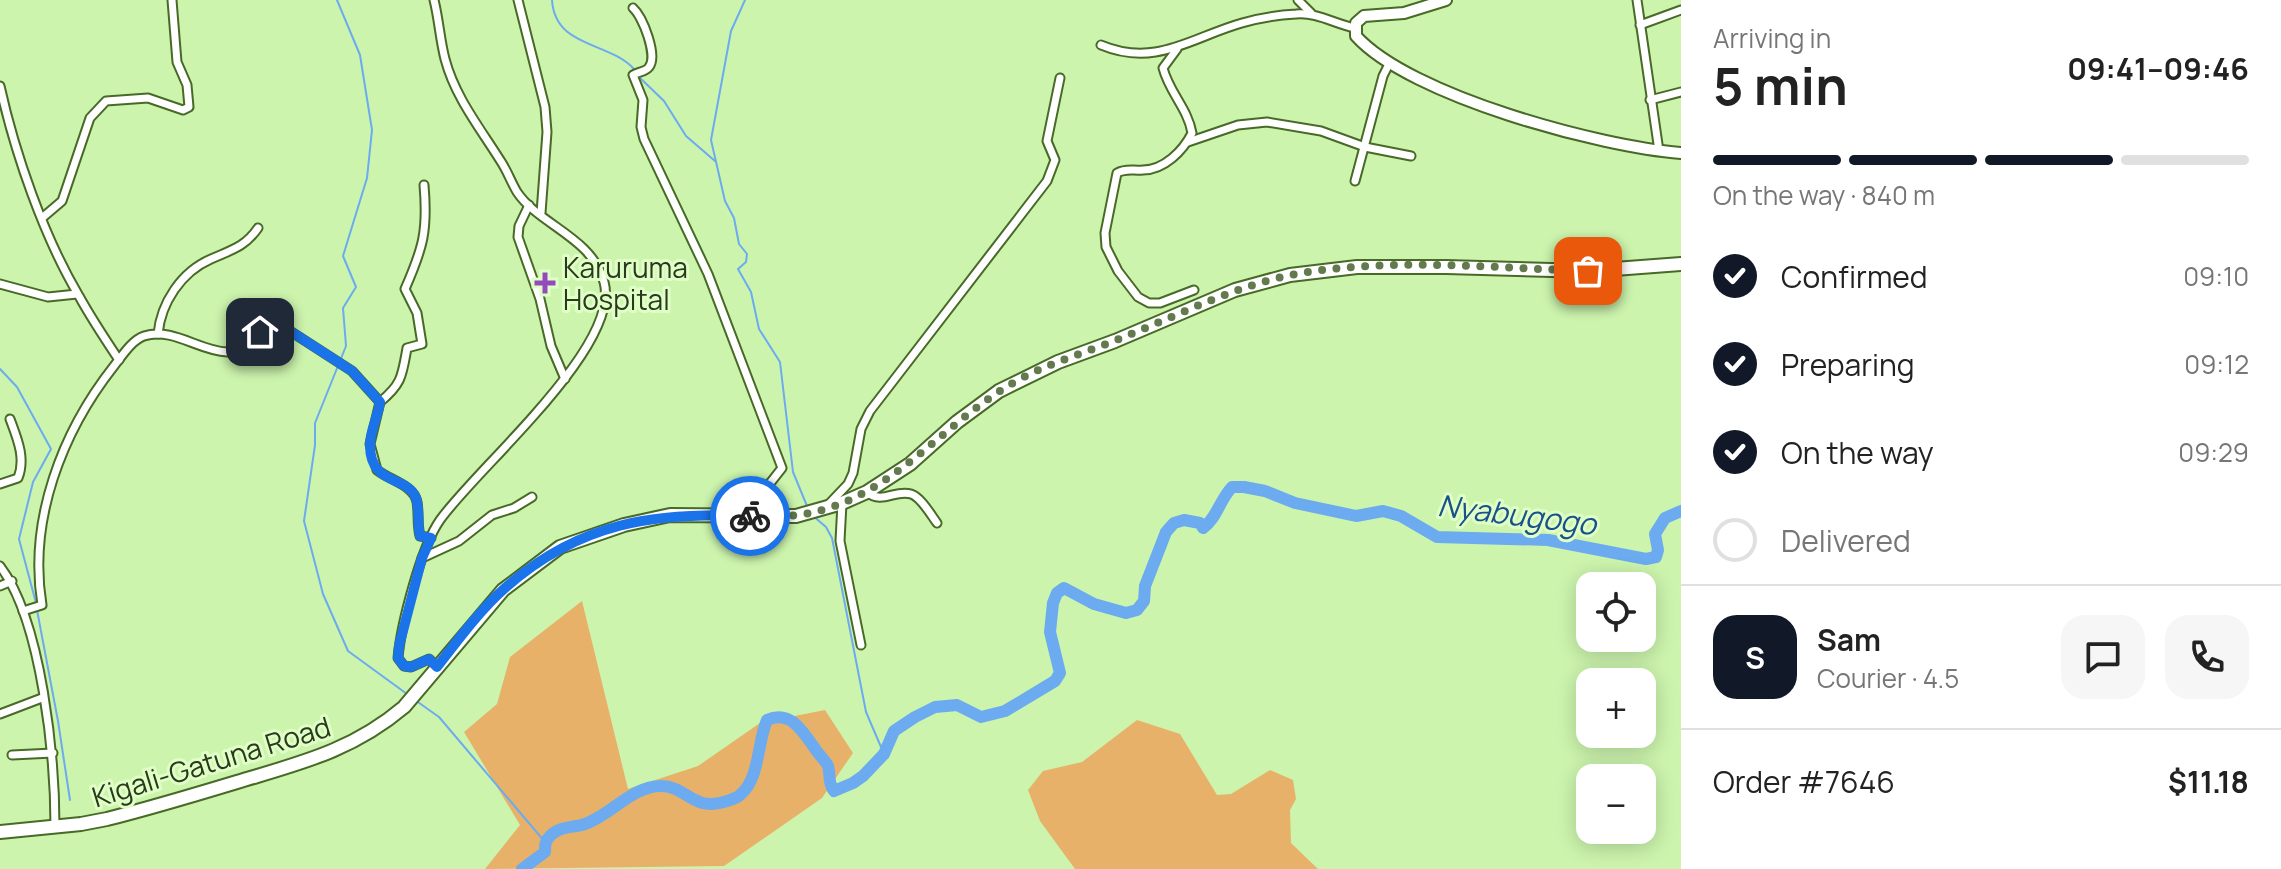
<!DOCTYPE html>
<meta charset="utf-8">
<style>
:root{--surface:#fff;--page:#f6f6f6;--text:#222;--muted:#767676;--line:#e0e0e0;--accent:#111827}
body{margin:0;font-family:Manrope,sans-serif;background:var(--page);color:var(--text);height:100vh;display:flex;flex-direction:column;font-size:30px;white-space:nowrap}
*{box-sizing:border-box;margin:0}
p{font-size:26px;color:var(--muted)}
.icon{flex:none;width:44px;height:44px;fill:none;stroke:currentColor;stroke-width:2;stroke-linecap:round;stroke-linejoin:round}
.map{position:relative;flex:1;overflow:hidden}
.drawer{display:flex;flex-direction:column;background:var(--surface);width:600px}
.drawer>*{flex:none}
.buttons{position:absolute;left:1576px;top:572px;display:grid;gap:16px}
.buttons a{display:grid;place-items:center;width:80px;height:80px;border-radius:16px;background:var(--surface);box-shadow:0 4px 20px #0003;font-size:40px}
.pin{position:absolute;display:grid;place-items:center;width:68px;height:68px;color:#fff;margin:-34px;border-radius:16px;box-shadow:0 4px 12px #0006}
.courier{position:absolute;display:grid;place-items:center;width:80px;height:80px;margin:-40px;border:6px solid #1a73e8;border-radius:50%;background:#fff;color:#222;box-shadow:0 2px 10px #0007}
.headline em{font-style:normal;font-weight:700}
.headline div{display:flex;flex-direction:column-reverse}
.headline{display:flex;align-items:center;justify-content:space-between;height:136px;padding:0 32px}
h1{font-size:52px;font-weight:700;line-height:60px}
.bar{display:grid;grid-template-columns:repeat(4,1fr);gap:12px 8px;align-content:center;height:96px;padding:0 32px}
.bar i{height:10px;border-radius:6px;background:var(--line)}
.bar .current{background:var(--accent)}
.bar p{grid-column:span 4}
.line{display:flex;align-items:center;gap:20px;padding:0 32px;border-top:2px solid var(--line)}
.line div{flex:1}
.round{display:grid;place-items:center;flex:none;width:84px;height:84px;border-radius:24px;background:var(--page)}
ol{padding:0 32px;list-style:none}
li{display:flex;align-items:center;gap:24px;height:88px}
li p{margin-inline-start:auto}
li .icon{padding:8px;border-radius:50%;background:var(--accent);color:#fff;stroke-width:4}
li:last-child{color:var(--muted)}
li i{width:44px;height:44px;border:4px solid var(--line);border-radius:50%}
main{display:flex;flex:1;min-height:0}
.map>svg:first-child{display:block}
.green{fill:#e8b16a}
.lines{fill:none;stroke-linecap:round;stroke-linejoin:round}
.stream{stroke:#6cabf0;stroke-width:2}
.river{stroke:#6cabf0;stroke-width:12}
.street-casing{stroke:#486927;stroke-width:11}
.secondary-casing{stroke:#486927;stroke-width:14}
.highway-casing{stroke:#486927;stroke-width:16}
.street{stroke:#fff;stroke-width:7}
.secondary{stroke:#fff;stroke-width:10}
.highway{stroke:#fff;stroke-width:12}
.done{stroke:#637a4f;stroke-width:8;stroke-dasharray:0 14.4}
.route{stroke:#1a73e8;stroke-width:10}
.poi-dot{fill:#944abc;stroke:#dfffc6;stroke-width:3}
.labels{text-anchor:middle;dominant-baseline:central;stroke-width:6;stroke-linejoin:round;paint-order:stroke}
.poi-label{font-size:28px;fill:#2a391d;stroke:#dfffc6;text-anchor:start}
.street-label{font-size:28px;fill:#2a391d;stroke:#dfffc6}
.water-label{font-size:30px;font-style:italic;fill:#195189;stroke:#dfffc6}
</style>
<main>
<div class="map">
<svg width="1681" height="869" viewBox="0 0 1681 869">
<rect width="100%" height="100%" fill="#ccf4ad"/>
<g class="green">
<polygon points="582,601 628,789 698,766 760,723 825,710 853,753 822,798 724,866 485,869 520,825 464,732 497,704 510,657"/>
<polygon points="1137,720 1180,734 1217,795 1231,794 1270,770 1293,780 1296,799 1290,810 1291,843 1318,869 1075,869 1040,821 1028,790 1043,771 1082,762"/>
</g>
<g class="lines">
<g class="stream">
<polyline points="337,0 360,55 372,130 367,178 343,256 356,287 343,308 346,346 315,423 315,445 304,521 323,594 348,651 407,694"/>
<path d="M552,0C555,48 608,41 634,69"/>
<polyline points="745,0 731,31 711,140 725,201 734,218 739,244 747,254 746,262 738,269 751,292 759,329 780,362 793,472 807,506"/>
<polyline points="637,75 664,101 686,136 715,161"/>
<polyline points="0,369 17,387 51,449 33,482 19,539 36,603"/>
<polyline points="812,515 826,527 832,538 866,712 884,754"/>
<polyline points="37,610 58,721 70,800"/>
<polyline points="415,700 439,717 545,842"/>
</g>
<path class="river" d="M522,869L545,852C545,845 545,841 550,836C559,826 573,828 585,824C611,815 632,786 661,786C686,786 692,811 724,802C729,800 736,799 740,795C760,779 757,743 767,720C791,709 803,732 816,750C819,755 826,761 828,766C831,776 827,781 834,791L853,783L863,776L884,754L894,731L915,717L935,707L957,705L981,717L1005,711L1055,681L1060,673L1050,632L1053,603L1057,593L1064,588L1094,604L1126,613L1137,610L1144,601L1145,586L1166,532L1174,523L1184,520L1200,523L1203,528C1217,518 1219,501 1232,487H1244L1265,491L1295,503L1356,516L1383,511L1401,516L1437,537L1548,540L1646,559L1656,557L1658,550L1655,534L1665,518L1681,511"/>
<g class="street-casing">
<g id="street">
<path d="M434,0C439,20 440,40 445,59C455,97 480,128 500,160C507,170 511,182 517,192C539,225 592,237 604,282C622,346 477,468 440,520C421,547 401,624 398,658L404,666L411,667L429,659L437,667"/>
<polyline points="518,0 545,107 547,132 541,213"/>
<polyline points="1298,0 1311,13"/>
<polyline points="1637,0 1659,151"/>
<path d="M633,8C643,17 658,56 649,67C646,72 637,72 633,75L643,100L641,127L644,139L708,274L782,468L771,482L731,514"/>
<polyline points="1640,25 1681,10"/>
<path d="M1101,45C1156,68 1192,37 1242,23C1259,18 1279,15 1296,14C1317,12 1335,24 1355,28"/>
<path d="M1177,49L1163,68C1169,92 1188,109 1192,133C1183,151 1164,170 1143,170C1133,171 1126,168 1117,173L1105,233L1106,247L1118,271L1138,297L1149,303H1160L1194,290"/>
<path d="M0,86C15,154 44,237 79,296C91,318 105,339 119,360"/>
<polyline points="1650,100 1681,92"/>
<polyline points="1188,142 1238,125 1267,122 1321,131 1365,147 1411,156"/>
<polyline points="1355,181 1383,76 1390,62"/>
<polyline points="529,205 519,226 518,237 540,299 551,346 565,379"/>
<polyline points="42,218 62,201 90,118 106,101 148,98 183,110 189,107 187,85 177,62 172,0"/>
<polyline points="0,284 48,297 77,294"/>
<path d="M158,334C161,303 181,272 211,259C231,250 245,247 258,228"/>
<path d="M380,402C402,384 402,376 407,348L422,344L417,313L405,289C423,248 428,231 424,185"/>
<path d="M0,484L18,478C26,458 17,438 10,419"/>
<path d="M867,492C882,505 895,489 911,494C921,497 931,515 937,523"/>
<polyline points="842,503 840,541 861,645"/>
<polyline points="828,505 848,484 853,473 861,429 870,411 1047,181 1055,160 1047,141 1060,78"/>
<polyline points="422,558 459,541 492,515 514,508 532,497"/>
<path d="M0,566C42,621 55,758 55,827"/>
<polyline points="0,586 12,581"/>
<path d="M23,611L42,605C28,520 62,432 114,366C122,356 132,340 144,336C173,327 199,351 227,352L260,332L290,331L352,371L380,402L370,444L377,470C389,480 414,485 417,502C419,513 417,525 420,536L431,538"/>
<polyline points="0,714 42,698"/>
<polyline points="12,755 53,753"/>
</g>
</g>
<g class="secondary-casing">
<path id="secondary" d="M1446,0L1404,13L1364,16L1356,23V36C1410,96 1601,147 1681,153"/>
</g>
<g class="highway-casing">
<path id="highway" d="M0,832L81,824L107,819C151,808 194,795 237,782C300,763 352,751 404,707L503,590L560,547L624,525L670,515L796,516L842,503L867,492L910,464L957,422L999,391L1058,362L1115,341L1235,290L1290,275L1357,267H1446L1588,271L1681,264"/>
</g>
<use href="#street" class="street"/>
<use href="#secondary" class="secondary"/>
<use href="#highway" class="highway"/>
</g>
<g class="lines">
<path class="done" d="M750,516C769,516 787,517 805,514C895,498 946,417 1024,377C1053,362 1084,353 1114,341C1178,316 1240,282 1308,272C1400,258 1496,268 1588,271"/>
<path class="route" d="M260,332L290,331L352,371L380,402C378,417 370,430 370,445C370,486 407,475 416,498C420,509 417,524 420,536L431,538L422,558L399,646L398,658L404,666L411,667L429,659L437,667C458,640 479,611 505,588C580,522 654,512 750,516"/>
</g>
<path class="poi-dot" d="M541 271h8v8h8v8h-8v8h-8v-8h-8v-8h8z"/>
<g class="labels">
<g class="poi-label">
<text x="563" y="267">Karuruma<tspan x="563" dy="32">Hospital</tspan></text>
</g>
<g class="street-label">
<text transform="translate(211 761) rotate(-17)">Kigali-Gatuna Road</text>
</g>
<g class="water-label">
<text transform="translate(1517 514) rotate(7)">Nyabugogo</text>
</g>
</g>
</svg>
<div class="buttons">
<a><svg class="icon" aria-label="locate" viewBox="0 0 24 24"><circle cx="12" cy="12" r="6"/><path d="M12 2v4M12 18v4M2 12h4M18 12h4"/></svg></a>
<a>+</a>
<a>−</a>
</div>
<div class="pin" style="left:1588px;top:271px;background:#ea580c"><svg class="icon" aria-label="bag" viewBox="0 0 24 24"><path d="M5 8h14l-1 12H6zM9 8a3 3 0 0 1 6 0"/></svg></div>
<div class="pin" style="left:260px;top:332px;background:#1f2937"><svg class="icon" aria-label="home" viewBox="0 0 24 24"><path d="M3 11l9-7 9 7M6 9v11h12V9"/></svg></div>
<div class="courier" style="left:750px;top:516px"><svg class="icon" aria-label="bike" viewBox="0 0 24 24"><circle cx="6" cy="16" r="4"/><circle cx="18" cy="16" r="4"/><path d="M6 16l4-8h5l3 8M10 8l3 8H6M13 5h3"/></svg></div>
</div>
<section class="drawer">
<div class="headline"><div><h1>5 min</h1><p>Arriving in</p></div><em>09:41–09:46</em></div>
<div class="bar"><i class="current"></i><i class="current"></i><i class="current"></i><i></i><p>On the way · 840 m</p></div>
<ol>
<li><svg class="icon" aria-label="check" viewBox="0 0 24 24"><path d="M5 12l5 5 9-10"/></svg>Confirmed<p>09:10</p></li>
<li><svg class="icon" aria-label="check" viewBox="0 0 24 24"><path d="M5 12l5 5 9-10"/></svg>Preparing<p>09:12</p></li>
<li><svg class="icon" aria-label="check" viewBox="0 0 24 24"><path d="M5 12l5 5 9-10"/></svg>On the way<p>09:29</p></li>
<li><i></i>Delivered</li>
</ol>
<div class="line" style="height:144px"><b class="round" style="background:var(--accent);color:#fff">S</b><div><b>Sam</b><p>Courier · 4.5</p></div><a class="round"><svg class="icon" aria-label="chat" viewBox="0 0 24 24"><path d="M4 5h16v11H9l-5 4z"/></svg></a><a class="round"><svg class="icon" aria-label="phone" viewBox="0 0 24 24"><path d="M5 4h4l2 5-3 2q2 4 5 5l2-3 5 2v4C11 20 4 13 5 4z"/></svg></a></div>
<div class="line" style="height:104px"><div>Order #7646</div><b>$11.18</b></div>
</section>
</main>
